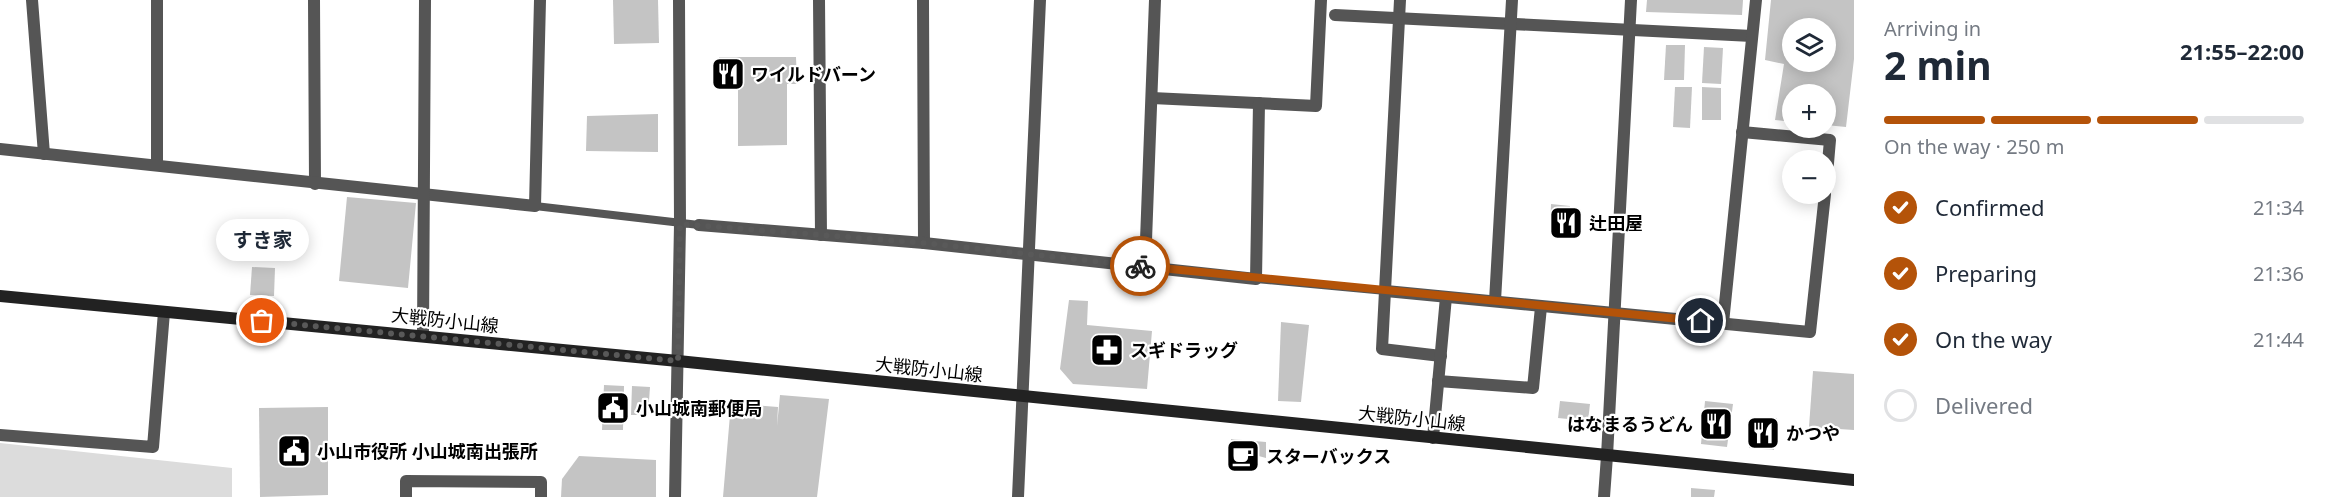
<!DOCTYPE html>
<meta charset="utf-8">
<style>
:root{--surface:#fff;--page:#f2f2f3;--text:#1f2937;--muted:#747a83;--line:#e0e1e3;--accent:#b45309}
body{margin:0;font-family:"Noto Sans","Noto Sans JP",sans-serif;background:var(--page);color:var(--text);height:100vh;display:flex;flex-direction:column;font-size:22px;white-space:nowrap}
*{box-sizing:border-box;margin:0}
p{font-size:20px;color:var(--muted)}
.icon{flex:none;width:33px;height:33px;fill:none;stroke:currentColor;stroke-width:2;stroke-linecap:round;stroke-linejoin:round}
.map{position:relative;flex:1;overflow:hidden}
.side{display:flex;flex-direction:column;background:var(--surface);width:480px}
.side>*{flex:none}
.tools{position:absolute;left:1782px;top:18px;display:grid;gap:12px}
.tools a{display:grid;place-items:center;width:54px;height:54px;border-radius:50%;background:var(--surface);box-shadow:0 3px 15px #0003;font-size:30px}
.pin{position:absolute;display:grid;place-items:center;width:51px;height:51px;color:#fff;margin:-26px;border:3px solid #fff;border-radius:50%;box-shadow:0 2px 6px #0007}
.courier{position:absolute;display:grid;place-items:center;width:60px;height:60px;margin:-30px;border:4px solid #b45309;border-radius:50%;background:#fff;color:#222;box-shadow:0 2px 8px #0007}
.bubble{position:absolute;height:42px;border-radius:21px;background:var(--surface);box-shadow:0 3px 15px #0003;font-size:20px;font-weight:700;line-height:42px;text-align:center}
.summary em{font-style:normal;font-weight:700}
.summary div{display:flex;flex-direction:column-reverse}
.summary{display:flex;align-items:center;justify-content:space-between;height:102px;padding:0 30px}
h1{font-size:39px;font-weight:700;line-height:45px}
.bar{display:grid;grid-template-columns:repeat(4,1fr);gap:9px 6px;align-content:center;height:72px;padding:0 30px}
.bar i{height:8px;border-radius:4px;background:var(--line)}
.bar .current{background:var(--accent)}
.bar p{grid-column:span 4}
ol{padding:0 30px;list-style:none}
li{display:flex;align-items:center;gap:18px;height:66px}
li p{margin-inline-start:auto}
li .icon{padding:6px;border-radius:50%;background:var(--accent);color:#fff;stroke-width:4}
li:last-child{color:var(--muted)}
li i{width:33px;height:33px;border:3px solid var(--line);border-radius:50%}
main{display:flex;flex:1;min-height:0}
.map>svg:first-child{display:block}
.green{fill:#dcdcdc}
.building{fill:#c4c4c4;fill-rule:evenodd}
.lines{fill:none;stroke-linecap:round;stroke-linejoin:round}
.service{stroke:#555;stroke-width:8}
.minor{stroke:#555;stroke-width:12}
.tertiary{stroke:#555;stroke-width:12}
.secondary{stroke:#222;stroke-width:12}
.done{stroke:#595959;stroke-width:6;stroke-dasharray:0 10.8}
.route{stroke:#b45309;stroke-width:8}
.labels{text-anchor:middle;dominant-baseline:central;stroke-width:4.5;stroke-linejoin:round;paint-order:stroke}
.poi-label{font-size:18px;font-weight:bold;fill:#000;stroke:#fff;text-anchor:start}
.street-label{font-size:18px;fill:#000;stroke:#fff}
</style>
<main>
<div class="map">
<svg width="1854" height="497" viewBox="0 0 1854 497">
<rect width="100%" height="100%" fill="#fff"/>
<polygon class="green" points="0,443 232,468 232,497 0,497"/>
<g class="building">
<polygon points="613,0 658,0 659,43 614,44"/>
<polygon points="1647,0 1743,0 1742,15 1646,12"/>
<path d="M1771,0H1854V59L1846,127L1826,125V94H1792V122L1775,120L1784,64L1765,60ZM1792,28H1826V62H1792Z"/>
<polygon points="1666,45 1685,45 1684,80 1664,80"/>
<polygon points="1704,47 1723,48 1721,84 1702,83"/>
<polygon points="719,57 796,57 797,84 787,84 787,145 738,146 738,90 719,90"/>
<polygon points="1675,87 1692,87 1690,128 1673,127"/>
<polygon points="1702,87 1721,88 1721,120 1702,120"/>
<polygon points="658,114 658,152 586,151 587,116"/>
<polygon points="347,197 416,203 408,288 339,281"/>
<polygon points="1551,204 1570,206 1569,215 1581,215 1581,231 1550,231"/>
<polygon points="252,267 275,268 274,296 250,295"/>
<polygon points="1069,300 1088,301 1087,325 1152,331 1147,389 1073,384 1060,369"/>
<polygon points="1281,322 1309,325 1301,402 1278,401"/>
<polygon points="1813,371 1854,374 1854,430 1809,427"/>
<polygon points="604,385 624,386 623,430 602,430"/>
<polygon points="632,386 650,387 648,415 631,415"/>
<polygon points="780,395 829,399 817,497 723,497 731,403 778,407 777,426"/>
<polygon points="1560,401 1590,404 1588,421 1558,418"/>
<polygon points="1705,401 1733,404 1727,447 1701,444"/>
<polygon points="328,407 328,495 260,497 259,408"/>
<polygon points="1751,417 1777,418 1774,450 1749,448"/>
<polygon points="1231,439 1266,442 1266,458 1255,455 1253,472 1231,469"/>
<polygon points="579,456 656,460 656,497 561,497 562,479"/>
<polygon points="1691,488 1715,490 1714,497 1691,497"/>
</g>
<g class="lines">
<g class="service">
<polyline points="535,206 699,225"/>
<polyline points="1256,279 1386,291"/>
</g>
<g class="minor">
<polyline points="32,0 44,154"/>
<polyline points="157,0 157,165"/>
<polyline points="314,0 315,184"/>
<polyline points="819,0 821,235"/>
<polyline points="923,0 924,243"/>
<polyline points="1400,0 1382,349 1441,356"/>
<polyline points="1335,15 1752,36"/>
<polyline points="1152,98 1316,106 1321,0"/>
<polyline points="1742,132 1830,140 1826,186"/>
<polyline points="0,149 535,206 540,0"/>
<polyline points="699,225 924,243 1256,279 1259,103"/>
<polyline points="1145,267 1155,0"/>
<polyline points="1386,291 1810,332 1825,194"/>
<polyline points="1495,301 1512,0"/>
<polyline points="1723,323 1756,0"/>
<polyline points="423,336 425,0"/>
<polyline points="1438,381 1533,388 1541,307"/>
<polyline points="0,435 153,447 164,312"/>
<polyline points="1433,438 1446,297"/>
<polyline points="406,497 406,481 541,482 541,497"/>
<polyline points="1018,497 1040,0"/>
<polyline points="1604,497 1607,456"/>
</g>
<g class="tertiary">
<polyline points="1607,456 1631,0"/>
<polyline points="675,497 680,224 679,0"/>
</g>
<polyline class="secondary" points="0,296 678,361 1854,480"/>
</g>
<g class="lines">
<polyline class="done" points="262,321 678,361 680,224 924,243 1140,266"/>
<polyline class="route" points="1140,266 1701,321"/>
</g>
<defs>
<g id="restaurant-square" transform="scale(1.725)"><rect x="-9" y="-9" width="18" height="18" rx="4" fill="#000" stroke="#fff"/><path d="M-5-6h1v4h1v-4h1v4h1v-4h1v5L-1.5 .5V6h-2V.5L-5-1ZM5-6V6H3V1.5H1.5Q1.5-4 5-6Z" fill="#fff"/></g>
<g id="pharmacy-square" transform="scale(1.725)"><rect x="-9" y="-9" width="18" height="18" rx="4" fill="#000" stroke="#fff"/><path d="M-2-6h4v4h4v4h-4v4h-4v-4h-4v-4h4Z" fill="#fff"/></g>
<g id="civic-square" transform="scale(1.725)"><rect x="-9" y="-9" width="18" height="18" rx="4" fill="#000" stroke="#fff"/><path d="M-.6-6.5H3V-4.5H.6V-3L4-1V1h2V6H-6V1h2V-1L-.6-3ZM-1.2 2.5V6h2.4V2.5Z" fill="#fff"/></g>
<g id="cafe-square" transform="scale(1.725)"><rect x="-9" y="-9" width="18" height="18" rx="4" fill="#000" stroke="#fff"/><path d="M-5.5-4.5H6V0H3Q3 3.5 0 3.5H-2.5Q-5.5 3.5-5.5 0ZM3-3.2v2h1.7v-2ZM-6 4.5H4V6H-6Z" fill="#fff"/></g>
</defs>
<g fill-rule="evenodd">
<use href="#restaurant-square" x="728" y="74"/>
<use href="#restaurant-square" x="1566" y="223"/>
<use href="#pharmacy-square" x="1107" y="350"/>
<use href="#civic-square" x="613" y="408"/>
<use href="#restaurant-square" x="1716" y="424"/>
<use href="#restaurant-square" x="1763" y="433"/>
<use href="#civic-square" x="294" y="451"/>
<use href="#cafe-square" x="1243" y="456"/>
</g>
<g class="labels">
<g class="poi-label">
<text x="751" y="74">ワイルドバーン</text>
<text x="1589" y="223">辻田屋</text>
<text x="1130" y="350">スギドラッグ</text>
<text x="636" y="408">小山城南郵便局</text>
<text x="1693" y="424" text-anchor="end">はなまるうどん</text>
<text x="1786" y="433">かつや</text>
<text x="317" y="451">小山市役所 小山城南出張所</text>
<text x="1266" y="456">スターバックス</text>
</g>
<g class="street-label">
<text transform="translate(445 320) rotate(6)">大戦防小山線</text>
<text transform="translate(929 369) rotate(6)">大戦防小山線</text>
<text transform="translate(1412 418) rotate(6)">大戦防小山線</text>
</g>
</g>
</svg>
<div class="tools">
<a><svg class="icon" aria-label="layers" viewBox="0 0 24 24"><path d="M12 4l9 5-9 5-9-5zM3 14l9 5 9-5"/></svg></a>
<a>+</a>
<a>−</a>
</div>
<div class="pin" style="left:262px;top:321px;background:#ea580c"><svg class="icon" aria-label="bag" viewBox="0 0 24 24"><path d="M5 8h14l-1 12H6zM9 8a3 3 0 0 1 6 0"/></svg></div>
<div class="pin" style="left:1701px;top:321px;background:#1f2937"><svg class="icon" aria-label="home" viewBox="0 0 24 24"><path d="M3 11l9-7 9 7M6 9v11h12V9"/></svg></div>
<div class="courier" style="left:1140px;top:266px"><svg class="icon" aria-label="bike" viewBox="0 0 24 24"><circle cx="6" cy="16" r="4"/><circle cx="18" cy="16" r="4"/><path d="M6 16l4-8h5l3 8M10 8l3 8H6M13 5h3"/></svg></div>
<div class="bubble" style="left:216px;top:219px;width:93px">すき家</div>
</div>
<section class="side">
<div class="summary"><div><h1>2 min</h1><p>Arriving in</p></div><em>21:55–22:00</em></div>
<div class="bar"><i class="current"></i><i class="current"></i><i class="current"></i><i></i><p>On the way · 250 m</p></div>
<ol>
<li><svg class="icon" aria-label="check" viewBox="0 0 24 24"><path d="M5 12l5 5 9-10"/></svg>Confirmed<p>21:34</p></li>
<li><svg class="icon" aria-label="check" viewBox="0 0 24 24"><path d="M5 12l5 5 9-10"/></svg>Preparing<p>21:36</p></li>
<li><svg class="icon" aria-label="check" viewBox="0 0 24 24"><path d="M5 12l5 5 9-10"/></svg>On the way<p>21:44</p></li>
<li><i></i>Delivered</li>
</ol>
</section>
</main>
